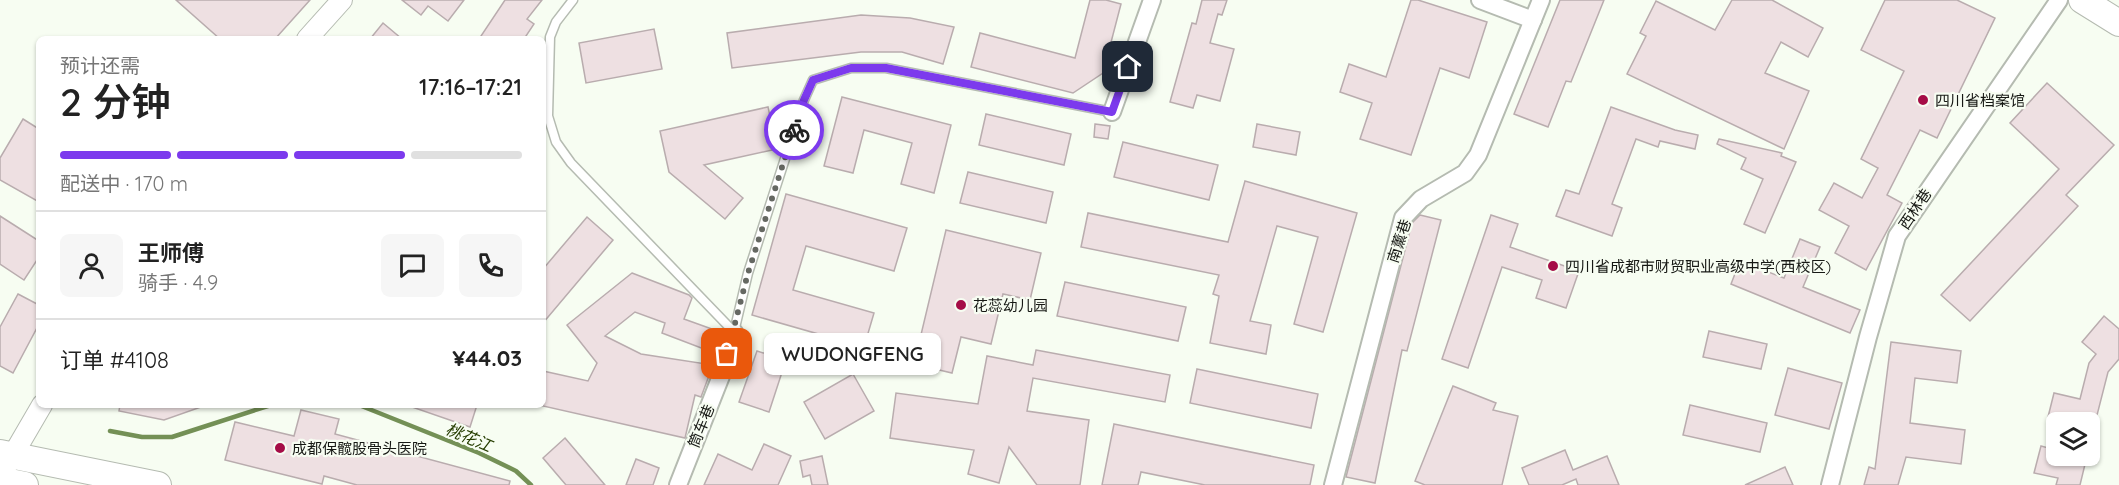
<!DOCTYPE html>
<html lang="zh">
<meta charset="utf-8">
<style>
:root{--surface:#fff;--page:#f6f6f6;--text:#222;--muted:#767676;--line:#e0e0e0;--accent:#7c3aed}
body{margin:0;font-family:Quicksand,"Noto Sans SC",sans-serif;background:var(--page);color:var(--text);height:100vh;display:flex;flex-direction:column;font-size:22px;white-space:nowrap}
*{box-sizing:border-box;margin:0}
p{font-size:20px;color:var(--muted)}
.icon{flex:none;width:33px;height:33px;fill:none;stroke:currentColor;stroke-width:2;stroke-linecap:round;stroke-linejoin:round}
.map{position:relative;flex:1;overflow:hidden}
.sheet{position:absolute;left:36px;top:36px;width:510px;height:372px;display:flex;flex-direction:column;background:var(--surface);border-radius:9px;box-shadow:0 2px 4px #0004}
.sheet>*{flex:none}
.controls{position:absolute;left:2046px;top:412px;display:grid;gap:12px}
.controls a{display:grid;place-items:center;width:54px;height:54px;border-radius:9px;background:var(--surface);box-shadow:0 2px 4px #0004;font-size:30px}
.pin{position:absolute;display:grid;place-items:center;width:51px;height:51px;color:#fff;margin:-26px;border-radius:12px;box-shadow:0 3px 9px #0006}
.courier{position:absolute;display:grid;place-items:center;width:60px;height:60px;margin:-30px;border:4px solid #7c3aed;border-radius:50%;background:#fff;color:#222;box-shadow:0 2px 8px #0007}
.bubble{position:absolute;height:42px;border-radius:9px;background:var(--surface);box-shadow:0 2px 4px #0004;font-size:20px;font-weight:600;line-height:42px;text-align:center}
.summary em{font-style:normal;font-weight:600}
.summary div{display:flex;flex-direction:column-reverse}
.summary{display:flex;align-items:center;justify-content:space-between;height:102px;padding:0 24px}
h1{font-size:39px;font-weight:600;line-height:45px}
.bar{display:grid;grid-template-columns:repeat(4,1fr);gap:9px 6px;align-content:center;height:72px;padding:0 24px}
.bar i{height:8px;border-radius:4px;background:var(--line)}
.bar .on{background:var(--accent)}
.bar p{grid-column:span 4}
.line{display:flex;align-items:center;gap:15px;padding:0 24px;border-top:2px solid var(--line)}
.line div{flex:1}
.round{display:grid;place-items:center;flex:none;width:63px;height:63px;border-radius:9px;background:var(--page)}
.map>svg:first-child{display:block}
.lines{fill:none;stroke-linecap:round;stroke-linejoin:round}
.stream{stroke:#749056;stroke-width:4.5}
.building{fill:#eee0e2;stroke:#b9acae;stroke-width:1.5}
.service-casing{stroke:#b5bbb1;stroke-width:11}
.minor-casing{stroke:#b5bbb1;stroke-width:20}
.tertiary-casing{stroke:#b5bbb1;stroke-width:22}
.primary-casing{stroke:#b5bbb1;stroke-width:28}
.service{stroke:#fff;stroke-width:8}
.minor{stroke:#fff;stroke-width:16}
.tertiary{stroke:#fff;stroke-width:20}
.primary{stroke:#fff;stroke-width:26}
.done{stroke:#656862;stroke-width:6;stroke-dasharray:0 10.8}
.route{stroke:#7c3aed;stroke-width:8}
.poi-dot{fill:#a50d47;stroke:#f7fdf2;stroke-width:2}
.labels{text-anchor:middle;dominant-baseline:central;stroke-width:4.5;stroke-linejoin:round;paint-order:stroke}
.poi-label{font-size:15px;fill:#161814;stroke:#f7fdf2;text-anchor:start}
.street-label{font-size:15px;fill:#161814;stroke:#f7fdf2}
.water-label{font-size:16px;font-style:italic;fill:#263d01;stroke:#f7fdf2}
</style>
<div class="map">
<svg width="2119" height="485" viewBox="0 0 2119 485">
<rect width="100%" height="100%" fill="#f7fdf2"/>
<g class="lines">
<g class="stream">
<polyline points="359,405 479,453 516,471 531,485"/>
<polyline points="110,431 142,437 172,437 271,405"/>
</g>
</g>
<g class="building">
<polygon points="176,0 310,0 275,39 220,39"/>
<polygon points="402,0 464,0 448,21 428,6 421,15"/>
<polygon points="505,0 542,0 527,19 534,24 524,39 479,39"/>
<polygon points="1090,0 1106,0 1121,4 1103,73 1073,93 971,67 980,33 1075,58"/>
<polygon points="1202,0 1227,0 1222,15 1218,14 1210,43 1234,49 1220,101 1197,95 1193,108 1170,102 1192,23 1196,24"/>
<polygon points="1411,0 1418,0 1487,22 1469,78 1440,68 1411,155 1360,139 1372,103 1340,92 1349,64 1386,77"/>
<polygon points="1560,0 1604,0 1571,82 1566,81 1548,127 1514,114"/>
<polygon points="1732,0 1772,0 1823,28 1808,57 1781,42 1765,73 1809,91 1784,149 1627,74 1646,36 1640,33 1656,1 1715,30"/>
<polygon points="1885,0 1957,0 1995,18 1937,138 1920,130 1887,195 1902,203 1866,270 1835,253 1849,226 1819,210 1834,183 1862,198 1878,168 1861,159 1904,71 1861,50"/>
<polygon points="861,15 910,18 954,27 943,64 902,52 861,52 732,68 727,33"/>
<polygon points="383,23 402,39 370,39"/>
<polygon points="654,29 662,69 586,83 579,43"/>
<polygon points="2047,83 2114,145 2066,195 2078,206 1970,321 1941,295 2059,169 2010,123"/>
<polygon points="842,97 951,125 934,193 901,184 912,143 864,130 853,173 824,166"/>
<polygon points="768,107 777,149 704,165 743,198 725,219 669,172 660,131"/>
<polygon points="1611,107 1675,130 1698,135 1695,149 1660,141 1658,147 1636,139 1612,204 1622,208 1612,236 1556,216 1566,190 1579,194"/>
<polygon points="986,114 1071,134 1064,165 979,145"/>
<polygon points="23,119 39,129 39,202 0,180 0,158"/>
<polygon points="1095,124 1110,126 1108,139 1094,137"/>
<polygon points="1257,124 1300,132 1296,155 1253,147"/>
<polygon points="1719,139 1782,153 1781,156 1796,162 1765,233 1744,224 1763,179 1741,169 1746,158 1717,144"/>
<polygon points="1123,142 1218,165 1209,200 1114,177"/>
<polygon points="968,172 1053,192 1046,223 960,203"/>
<polygon points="1245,181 1357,213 1323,332 1294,324 1318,237 1277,226 1250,321 1271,325 1266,354 1210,343 1219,296 1213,294 1219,275 1081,247 1088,213 1228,242"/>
<polygon points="786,194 907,228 894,271 806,246 793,290 874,313 864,347 752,315"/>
<polygon points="1420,215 1441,220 1407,351 1402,350 1375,483 1346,477 1412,223"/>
<polygon points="1491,215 1518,224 1510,247 1579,271 1566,308 1536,298 1542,280 1502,267 1468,368 1442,359"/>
<polygon points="0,216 39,241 39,257 24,280 0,264"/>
<polygon points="587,217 613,240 543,323 543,269"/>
<polygon points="946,230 1041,253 1030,300 1003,294 991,344 961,337 952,373 914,364"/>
<polygon points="1800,239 1820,247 1803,287 1860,310 1850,333 1731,284 1740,261 1784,278"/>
<polygon points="632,273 689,295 692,298 684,319 723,333 717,354 662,333 665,323 635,312 605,336 641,354 713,365 701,397 695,395 685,438 543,406 543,371 588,381 597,363 567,325"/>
<polygon points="1065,282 1186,307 1178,341 1057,316"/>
<polygon points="18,294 39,305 39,324 13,373 0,366 0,327"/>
<polygon points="2104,316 2119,329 2119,359 2108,372 2095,423 2073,423 2048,417 2054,393 2080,399 2089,363 2096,354 2082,342"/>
<polygon points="1709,331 1767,344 1761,369 1703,357"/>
<polygon points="1891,342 1961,351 1957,383 1915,378 1910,423 1965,430 1961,464 1906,457 1898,485 1864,485 1869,467 1875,469"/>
<polygon points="1036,350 1170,375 1165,402 1033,378 1027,411 1089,420 1080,485 1037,485 1009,447 999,483 968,474 974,450 890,438 896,393 978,404 987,356 1033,365"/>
<polygon points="757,351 786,360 769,412 739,402"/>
<polygon points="1788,368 1842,383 1829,429 1775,415"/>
<polygon points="1197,369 1318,394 1311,428 1190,403"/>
<polygon points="853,374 874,411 825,439 804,402"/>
<polygon points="1453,386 1496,403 1493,410 1518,416 1502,485 1425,485 1415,481"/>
<polygon points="120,405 201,405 201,407 164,420 119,411"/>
<polygon points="412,405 477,405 470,427 412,407"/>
<polygon points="1690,405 1767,423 1760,452 1683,435"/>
<polygon points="301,410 339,419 335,434 510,481 509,485 357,485 324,476 322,484 225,460 235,422 294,436"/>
<polygon points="1114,424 1314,465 1310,485 1205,485 1141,472 1138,485 1102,485"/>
<polygon points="565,438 605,485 566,485 543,458"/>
<polygon points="764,444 791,456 778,485 704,485 718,454 752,470"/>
<polygon points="2041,446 2056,450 2056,456 2087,456 2080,485 2056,485 2058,478 2034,473"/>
<polygon points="1565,450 1573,470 1607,456 1619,485 1578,485 1576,479 1562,485 1529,485 1522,468"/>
<polygon points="822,456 828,485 812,485 810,475 803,477 800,461"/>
<polygon points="636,459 659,468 653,485 626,485"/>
<polygon points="1785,467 1793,485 1745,485"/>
</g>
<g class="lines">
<g class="service-casing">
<g id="service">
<polyline points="573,0 556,22 550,37 548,116 556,142 571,163 734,332"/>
<polyline points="734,332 748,273 804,100 813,80 851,68 886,68 1112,112"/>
</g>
</g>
<g class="minor-casing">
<g id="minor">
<polyline points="1480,0 1533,20"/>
<polyline points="1112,112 1152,0"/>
<polyline points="678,485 721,376 734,332"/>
<polyline points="1333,485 1403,218 1421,199 1465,173 1478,155 1541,0"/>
<polyline points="1830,485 1868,337 1897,236 2059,0"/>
</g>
</g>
<g class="tertiary-casing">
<g id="tertiary">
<polyline points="307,39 342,0"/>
<polyline points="7,465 42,405"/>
</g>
</g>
<g class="primary-casing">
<g id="primary">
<polyline points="2082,0 2119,23"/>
<polyline points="0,453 158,485"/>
<polyline points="0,480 25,485"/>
</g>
</g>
<use href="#service" class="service"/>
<use href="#minor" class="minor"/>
<use href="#tertiary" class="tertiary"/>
<use href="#primary" class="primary"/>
</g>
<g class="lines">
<polyline class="done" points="727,354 748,273 794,130"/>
<polyline class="route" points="794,130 804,100 813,80 851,68 886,68 1112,112 1128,67"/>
</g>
<g class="poi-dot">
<circle cx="1923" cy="100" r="6"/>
<circle cx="1553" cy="266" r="6"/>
<circle cx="961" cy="305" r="6"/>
<circle cx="280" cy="448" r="6"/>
</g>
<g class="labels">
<g class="poi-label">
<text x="1935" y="100">四川省档案馆</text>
<text x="1565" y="266">四川省成都市财贸职业高级中学(西校区)</text>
<text x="973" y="305">花蕊幼儿园</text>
<text x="292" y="448">成都保髋股骨头医院</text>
</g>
<g class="street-label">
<text transform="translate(1915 209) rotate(-56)">西林巷</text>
<text transform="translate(1399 241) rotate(-72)">南薰巷</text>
<text transform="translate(701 426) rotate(-68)">筒车巷</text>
</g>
<g class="water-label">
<text transform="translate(469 437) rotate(23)">桃花江</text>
</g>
</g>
</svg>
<div class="controls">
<a><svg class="icon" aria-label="layers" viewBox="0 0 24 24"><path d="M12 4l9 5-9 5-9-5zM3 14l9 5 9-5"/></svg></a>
</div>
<div class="pin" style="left:727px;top:354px;background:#ea580c"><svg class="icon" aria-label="bag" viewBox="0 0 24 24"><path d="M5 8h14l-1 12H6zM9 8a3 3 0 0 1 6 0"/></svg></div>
<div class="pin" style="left:1128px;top:67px;background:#1f2937"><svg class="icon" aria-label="home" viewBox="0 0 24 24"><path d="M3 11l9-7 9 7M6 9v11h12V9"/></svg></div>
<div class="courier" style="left:794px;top:130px"><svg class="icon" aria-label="bike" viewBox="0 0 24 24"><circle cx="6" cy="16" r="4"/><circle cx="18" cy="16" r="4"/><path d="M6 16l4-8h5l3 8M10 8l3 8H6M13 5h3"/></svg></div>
<div class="bubble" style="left:764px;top:333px;width:177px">WUDONGFENG</div>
<section class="sheet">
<div class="summary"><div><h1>2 分钟</h1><p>预计还需</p></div><em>17:16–17:21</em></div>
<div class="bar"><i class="on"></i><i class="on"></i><i class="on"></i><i></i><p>配送中 · 170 m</p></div>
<div class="line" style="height:108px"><a class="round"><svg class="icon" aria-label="person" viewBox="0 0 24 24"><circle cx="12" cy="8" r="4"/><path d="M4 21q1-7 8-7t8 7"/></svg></a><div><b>王师傅</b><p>骑手 · 4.9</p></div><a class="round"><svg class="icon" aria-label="chat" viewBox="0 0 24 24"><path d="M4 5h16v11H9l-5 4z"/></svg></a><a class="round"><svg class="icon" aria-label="phone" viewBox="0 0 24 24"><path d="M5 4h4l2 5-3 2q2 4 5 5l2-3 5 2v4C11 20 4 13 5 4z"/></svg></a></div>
<div class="line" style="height:78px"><div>订单 #4108</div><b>¥44.03</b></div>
</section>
</div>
